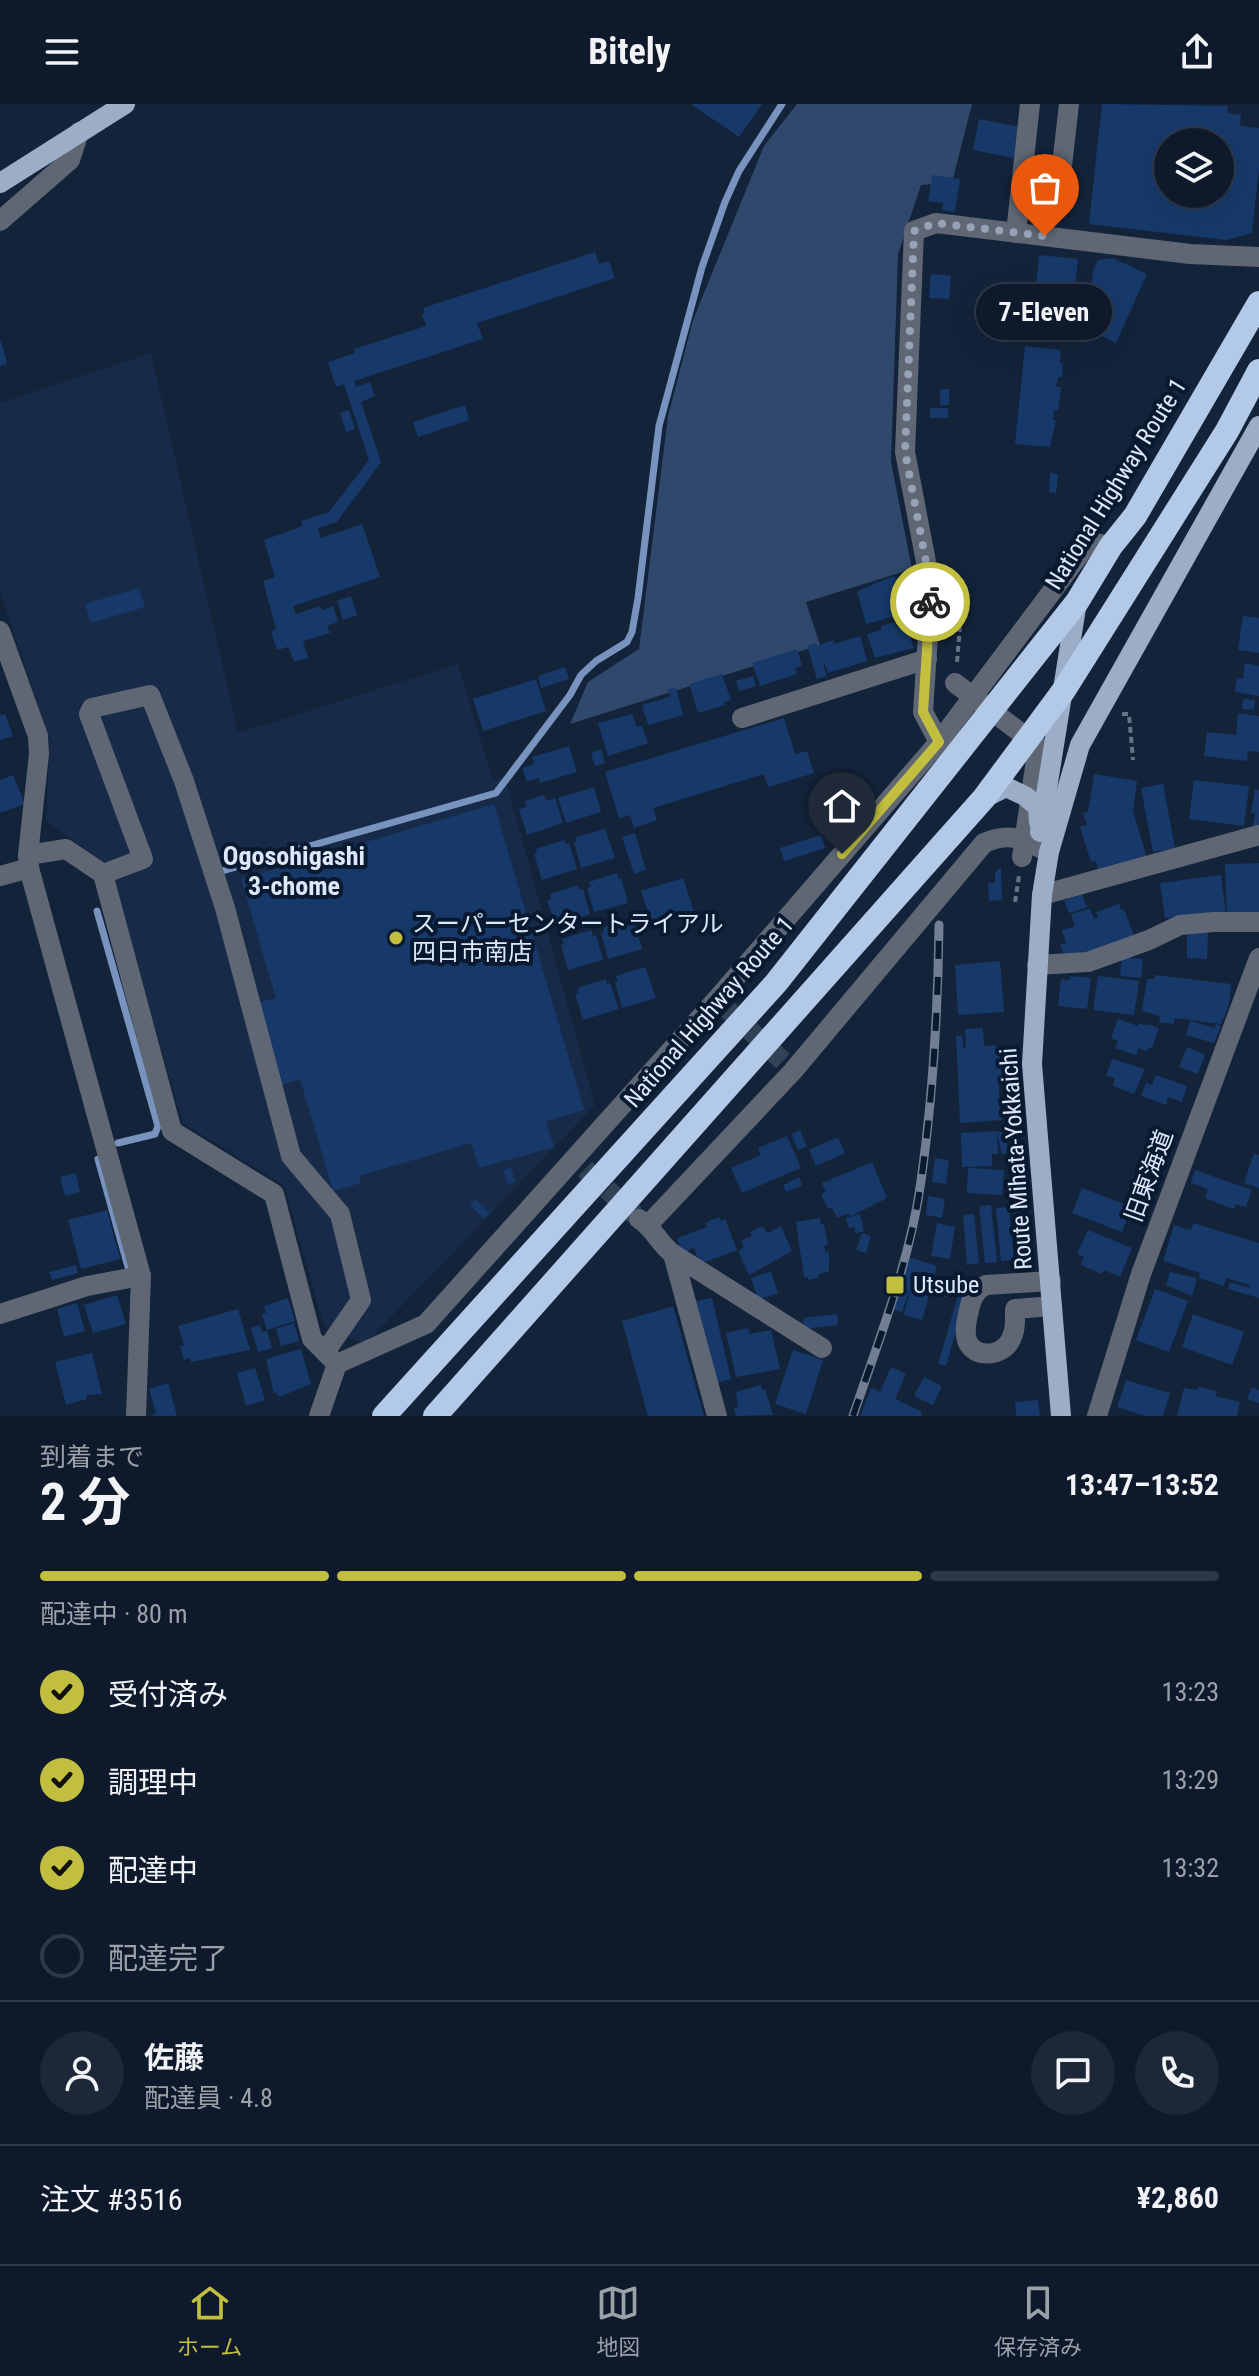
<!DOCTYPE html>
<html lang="ja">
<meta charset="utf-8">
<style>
:root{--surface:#0e1a2c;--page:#1c2738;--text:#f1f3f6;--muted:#9ba1a9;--line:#2e3848;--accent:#c1be40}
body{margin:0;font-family:"Roboto Condensed","Noto Sans JP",sans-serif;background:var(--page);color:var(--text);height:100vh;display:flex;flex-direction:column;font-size:30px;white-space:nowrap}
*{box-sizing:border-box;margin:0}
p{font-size:26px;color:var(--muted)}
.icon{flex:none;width:44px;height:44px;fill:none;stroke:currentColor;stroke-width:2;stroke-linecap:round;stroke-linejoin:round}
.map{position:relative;height:1312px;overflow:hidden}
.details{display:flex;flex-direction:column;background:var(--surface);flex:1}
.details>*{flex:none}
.buttons{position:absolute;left:1154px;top:24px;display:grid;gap:16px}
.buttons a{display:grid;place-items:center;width:80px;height:80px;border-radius:50%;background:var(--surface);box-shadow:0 8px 32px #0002,0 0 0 2px var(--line);font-size:40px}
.pin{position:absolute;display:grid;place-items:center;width:68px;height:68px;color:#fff;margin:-82px -34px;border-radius:50% 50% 50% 0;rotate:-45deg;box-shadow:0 0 8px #0007}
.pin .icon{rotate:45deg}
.courier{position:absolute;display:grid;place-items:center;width:80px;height:80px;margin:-40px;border:6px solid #c1be40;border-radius:50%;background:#fff;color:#222;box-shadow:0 2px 10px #0007}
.bubble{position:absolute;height:56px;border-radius:28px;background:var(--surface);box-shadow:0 8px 32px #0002,0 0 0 2px var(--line);font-size:26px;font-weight:700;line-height:56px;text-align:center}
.headline em{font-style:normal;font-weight:700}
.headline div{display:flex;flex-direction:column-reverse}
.headline{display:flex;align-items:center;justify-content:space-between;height:136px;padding:0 40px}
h1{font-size:52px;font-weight:700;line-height:60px}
.bar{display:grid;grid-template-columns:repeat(4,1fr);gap:12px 8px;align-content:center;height:96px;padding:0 40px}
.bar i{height:10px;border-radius:6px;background:var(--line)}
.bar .on{background:var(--accent)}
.bar p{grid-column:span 4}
.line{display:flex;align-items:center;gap:20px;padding:0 40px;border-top:2px solid var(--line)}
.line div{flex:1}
.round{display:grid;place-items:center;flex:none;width:84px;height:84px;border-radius:42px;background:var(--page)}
ol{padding:0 40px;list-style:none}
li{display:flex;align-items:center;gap:24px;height:88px}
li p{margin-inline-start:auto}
li .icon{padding:8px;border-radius:50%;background:var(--accent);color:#111;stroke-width:4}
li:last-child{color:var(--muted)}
li i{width:44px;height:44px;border:4px solid var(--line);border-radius:50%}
header{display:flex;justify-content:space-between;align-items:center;height:104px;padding:0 40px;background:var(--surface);font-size:36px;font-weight:700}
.menu{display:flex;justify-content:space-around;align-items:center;height:112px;border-top:2px solid var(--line);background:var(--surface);font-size:22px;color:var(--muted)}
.menu a{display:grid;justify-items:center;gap:4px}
.menu .on{color:var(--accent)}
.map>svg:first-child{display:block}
.built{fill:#172b48}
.green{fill:#30486b}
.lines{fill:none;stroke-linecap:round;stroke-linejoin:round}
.stream{stroke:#7793be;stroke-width:7}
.building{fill:#17396a;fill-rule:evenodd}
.minor-tunnel{stroke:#314156;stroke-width:20;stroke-dasharray:20 10;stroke-linecap:butt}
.path{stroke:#667488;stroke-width:4;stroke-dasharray:6 4;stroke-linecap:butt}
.minor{stroke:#5f6774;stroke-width:20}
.major{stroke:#9badc7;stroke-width:20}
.highway{stroke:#b3c9e8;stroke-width:24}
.rail-casing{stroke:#727f93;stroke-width:9}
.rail{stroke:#091930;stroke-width:6;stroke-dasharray:18;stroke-linecap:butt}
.done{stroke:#96a3b6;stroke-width:8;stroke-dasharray:0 14.4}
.route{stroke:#c1be40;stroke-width:10}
.poi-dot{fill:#c1be40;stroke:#091930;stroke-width:3}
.labels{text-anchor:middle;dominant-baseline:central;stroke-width:8;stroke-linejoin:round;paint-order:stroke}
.street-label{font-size:24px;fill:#dde8f8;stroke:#091930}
.poi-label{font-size:24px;fill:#dde8f8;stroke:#091930;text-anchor:start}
.neighbourhood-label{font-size:26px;font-weight:bold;fill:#dde8f8;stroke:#091930}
</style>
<header><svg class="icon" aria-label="menu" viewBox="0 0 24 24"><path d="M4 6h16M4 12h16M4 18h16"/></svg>Bitely<svg class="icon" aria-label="share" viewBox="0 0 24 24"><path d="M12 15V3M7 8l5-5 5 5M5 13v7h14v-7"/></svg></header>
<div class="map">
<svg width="1259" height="1312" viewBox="0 0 1259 1312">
<rect width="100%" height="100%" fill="#13233a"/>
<polygon class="built" points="151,249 238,629 458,560 493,677 505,673 595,1001 365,1240 324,1222 284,1081 183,1019 108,761 46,717 50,636 0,488 0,299"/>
<polygon class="green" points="797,0 972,0 952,78 921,81 898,150 891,358 912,465 806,498 820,541 570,620 588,578 639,545 668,312 693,216 764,42"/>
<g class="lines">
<g class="stream">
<polyline points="215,769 496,689 570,591 581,571 596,557 627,538 632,528 638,494 659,322 702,163 725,98 739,67 782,0"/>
<polyline points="97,807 158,1022 155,1030 118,1039"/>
<polyline points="98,1055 130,1170"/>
</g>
</g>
<g class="building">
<polygon points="691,0 762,0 739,33"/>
<path d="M1102,0L1228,2L1227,9L1241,11L1240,22L1259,24V65L1252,129L1226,136L1089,120ZM1168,38H1220V90H1168Z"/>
<polygon points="979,15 1020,23 1014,54 973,46"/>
<polygon points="932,71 960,75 955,108 942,106 943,99 928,97"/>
<polygon points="595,148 599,160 609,157 615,174 477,219 483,235 354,277 356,283 370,278 375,292 361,298 381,358 337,418 318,424 321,434 362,420 380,473 293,502 296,510 320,502 322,506 333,502 338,518 327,522 330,529 303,537 308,554 294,558 288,543 277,546 271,527 276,525 263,477 275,473 264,436 303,422 301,417 329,408 369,356 344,280 336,283 328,258 355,249 354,245 426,222 422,210 425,209 423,204"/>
<polygon points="1039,151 1078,155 1069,235 1031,231"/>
<polygon points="1113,154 1147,170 1116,239 1086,224 1093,167 1098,156"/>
<polygon points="931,170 951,172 949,195 929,194"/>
<polygon points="1,237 7,260 0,262 0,237"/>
<polygon points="1025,242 1061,246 1060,259 1063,259 1062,273 1058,273 1056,283 1061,283 1058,307 1054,306 1053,316 1056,316 1050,343 1015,340"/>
<rect x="940" y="285" width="9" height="16"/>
<polygon points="465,301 469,316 418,333 413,318"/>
<rect x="930" y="304" width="18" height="10"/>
<polygon points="349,306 355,325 346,328 340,309"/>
<polygon points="1050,369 1058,370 1056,389 1049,388"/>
<polygon points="894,472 900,481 914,477 920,500 908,503 910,509 917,506 920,515 909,518 914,534 911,535 914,544 875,554 867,530 882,526 881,522 895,518 896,523 902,521 899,511 866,520 857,487"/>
<polygon points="139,484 145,503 91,519 85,500"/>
<polygon points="351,492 357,511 343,516 337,497"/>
<polygon points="1243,512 1259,514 1259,549 1238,546"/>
<polygon points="860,532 867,557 828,569 825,560 823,561 827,572 817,575 807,542 816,539 817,542 833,536 834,540"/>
<polygon points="797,545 802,562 795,564 797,570 760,582 752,559"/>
<polygon points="1245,559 1259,562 1259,592 1235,588 1237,574 1243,575"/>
<polygon points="565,563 569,575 541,584 538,572"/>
<polygon points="722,570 731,596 724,598 725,601 698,609 689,580"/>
<polygon points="753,572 756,582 739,587 736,577"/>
<polygon points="536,575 546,607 483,627 473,595"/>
<polygon points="676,583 683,611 648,621 642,601 670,593 668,585"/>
<polygon points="1243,595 1255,596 1254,606 1242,605"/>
<polygon points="1238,609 1259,612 1259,648 1248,647 1247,657 1204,652 1207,628 1236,631"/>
<polygon points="5,610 13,632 0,636 0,612"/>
<polygon points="632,610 637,623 642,622 648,639 608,652 598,619"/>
<polygon points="784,614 795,650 807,647 814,669 768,683 764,670 653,704 657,716 634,724 630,711 619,714 605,668"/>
<polygon points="569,642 577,668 540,679 539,674 527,678 522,664 534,660 532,653"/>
<polygon points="601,645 605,659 595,662 591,649"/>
<polygon points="1094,670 1137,677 1133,707 1147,754 1099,769 1096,757 1091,758 1080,723 1087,721 1083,709 1088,708"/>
<polygon points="13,671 25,700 0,709 0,676"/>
<polygon points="1194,676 1249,682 1244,722 1189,715"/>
<polygon points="1163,680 1175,744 1153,748 1141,684"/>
<polygon points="594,683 601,708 566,719 558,694"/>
<polygon points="1255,685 1259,686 1259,724 1252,726 1255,710 1251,709"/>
<polygon points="544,691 546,697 555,694 563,719 527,731 519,705 526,703 525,697"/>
<polygon points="494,700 584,1006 546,1017 554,1043 479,1064 471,1039 359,1072 361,1079 333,1087 300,975 280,981 256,899 276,894 241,775"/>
<polygon points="605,725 615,754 581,764 574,738 577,737 576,733"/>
<polygon points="635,729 646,766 634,770 622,733"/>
<polygon points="821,731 825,744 784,757 780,744"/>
<polygon points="564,736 566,740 569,739 577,765 542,776 534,750 537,749 536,745"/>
<polygon points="1259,759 1259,812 1227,813 1225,760"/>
<polygon points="1001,763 1002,796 989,797 988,779 995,779 995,769"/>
<polygon points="617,769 619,775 621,774 628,799 594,808 587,784 591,783 589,778"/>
<polygon points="1221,771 1226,811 1203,809 1165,814 1160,779"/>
<polygon points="683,774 694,808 652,821 641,787"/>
<polygon points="578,781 579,786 583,785 590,810 555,821 547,796 551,795 550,790"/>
<polygon points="1082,790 1087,803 1069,809 1064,796"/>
<polygon points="1119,800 1121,806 1124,805 1135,835 1072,856 1065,854 1060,841 1066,839 1062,826 1075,822 1071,810 1090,805 1094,815 1098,814 1096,808"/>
<polygon points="631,815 632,821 635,820 642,845 608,855 601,829 604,828 603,823"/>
<polygon points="591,826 593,832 596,831 603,856 568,866 561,841 564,840 562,835"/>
<polygon points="1187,827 1208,828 1207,855 1187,854"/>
<polygon points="1122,853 1143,855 1141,874 1120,872"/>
<polygon points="1000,857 1004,908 958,911 955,861"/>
<polygon points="645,863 656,894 622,904 615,878 618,877 616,872"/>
<polygon points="1155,871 1231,880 1229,901 1221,920 1175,914 1174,920 1159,918 1160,912 1142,907 1147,875 1154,875"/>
<polygon points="1070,872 1091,874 1087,905 1058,902 1061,875 1070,876"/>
<polygon points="1098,872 1139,877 1134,911 1093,906"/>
<polygon points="606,875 607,880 610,879 619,905 583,916 575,890 579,889 577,884"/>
<polygon points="1118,915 1138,922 1139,919 1147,922 1147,920 1159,924 1152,944 1149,943 1147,947 1139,944 1136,951 1115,944 1118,937 1111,934"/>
<polygon points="1190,917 1215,924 1216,920 1221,922 1214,939 1186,931"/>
<polygon points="983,924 984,942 996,941 997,949 1006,949 1006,975 998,975 1002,1016 960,1019 956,932 962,932 963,944 966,943 965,925"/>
<polygon points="1187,943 1205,951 1198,970 1179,963"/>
<polygon points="1112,955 1145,965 1134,990 1113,982 1115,974 1106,972"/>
<polygon points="1156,971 1187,982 1182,998 1168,993 1166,1001 1141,992 1146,979 1152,981"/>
<polygon points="800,1026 807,1042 798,1046 791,1030"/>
<polygon points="997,1027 998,1050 992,1050 992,1062 962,1063 961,1029"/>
<polygon points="1004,1027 1009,1049 1002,1050 997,1028"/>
<polygon points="787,1032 801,1064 742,1089 731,1064 761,1051 758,1044"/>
<polygon points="838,1033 845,1049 816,1062 809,1046"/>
<polygon points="1254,1049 1259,1051 1259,1084 1244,1079"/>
<polygon points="935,1054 949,1056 946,1080 932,1078"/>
<polygon points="872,1058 887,1094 851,1112 849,1109 837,1114 832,1104 828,1105 821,1090 826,1088 822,1079"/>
<polygon points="511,1063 515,1078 508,1081 503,1066"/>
<polygon points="968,1064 1004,1066 1002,1091 967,1089"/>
<polygon points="1195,1066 1252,1086 1246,1103 1235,1100 1234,1105 1205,1094 1208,1085 1191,1079"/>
<polygon points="76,1069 80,1088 65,1092 60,1073"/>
<polygon points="799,1073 802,1081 786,1088 783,1081"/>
<polygon points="1016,1073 1019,1093 1008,1094 1005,1075"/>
<polygon points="1082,1084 1132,1103 1122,1128 1072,1109"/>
<polygon points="928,1092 945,1095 942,1114 926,1111"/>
<polygon points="475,1095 490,1109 484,1115 470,1101"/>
<polygon points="991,1101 997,1158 985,1159 979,1102"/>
<polygon points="1009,1103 1014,1156 1001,1157 996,1104"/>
<polygon points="1021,1104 1027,1159 1019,1160 1014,1105"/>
<polygon points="107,1106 120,1155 81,1165 68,1116"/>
<polygon points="860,1110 864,1127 856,1130 854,1123 849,1124 846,1114"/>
<polygon points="974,1110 979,1159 967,1161 963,1111"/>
<polygon points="719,1113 721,1117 725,1115 737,1146 700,1160 694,1144 682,1149 677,1134 707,1123 705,1119"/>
<polygon points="820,1114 821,1121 824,1120 828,1141 824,1142 826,1149 829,1148 829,1167 818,1171 818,1174 808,1176 808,1173 804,1173 796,1118"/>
<polygon points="937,1119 955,1123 950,1155 931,1152"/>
<polygon points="1193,1119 1259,1139 1259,1194 1228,1185 1230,1178 1249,1184 1250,1181 1226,1174 1224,1182 1199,1174 1200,1169 1163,1157 1174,1121 1191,1126"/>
<polygon points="763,1122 767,1129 781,1122 792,1147 749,1171 738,1147 744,1143 741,1137 752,1132 750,1128"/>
<polygon points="1088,1126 1132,1144 1120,1173 1104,1166 1102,1170 1081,1161 1084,1153 1077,1150"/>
<polygon points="862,1129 871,1132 866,1149 856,1146"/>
<polygon points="909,1153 937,1162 934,1172 969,1182 946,1262 938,1260 959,1188 951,1186 949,1194 930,1188 922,1216 904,1211 911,1182 902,1208 894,1206"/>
<polygon points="76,1161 78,1169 52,1176 49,1168"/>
<polygon points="771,1167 778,1189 758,1196 751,1174"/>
<polygon points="1170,1168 1197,1174 1192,1192 1166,1181"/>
<polygon points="1155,1185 1188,1197 1169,1248 1136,1236"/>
<polygon points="117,1191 126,1220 93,1229 84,1201"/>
<polygon points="288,1194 295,1217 267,1226 262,1210 266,1209 264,1202"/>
<polygon points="712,1194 731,1275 716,1279 696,1197"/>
<polygon points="77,1199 85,1227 64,1233 57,1205"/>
<polygon points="673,1202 704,1312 648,1312 622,1217"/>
<polygon points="238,1205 250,1246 191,1258 190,1254 184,1256 180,1242 184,1241 178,1222"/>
<polygon points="837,1210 838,1221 804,1225 803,1214"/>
<polygon points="1193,1210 1244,1228 1232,1261 1182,1243"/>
<polygon points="294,1219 299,1237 281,1242 276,1225"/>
<polygon points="260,1221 262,1228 267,1227 272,1244 258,1248 251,1224"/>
<polygon points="748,1224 750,1230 771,1226 780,1265 736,1273 726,1229"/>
<polygon points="301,1245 311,1280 282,1292 278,1292 277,1288 274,1290 266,1255"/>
<polygon points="793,1246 823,1256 806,1310 775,1300"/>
<polygon points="92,1249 102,1290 86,1291 87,1295 66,1301 55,1258"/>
<polygon points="891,1263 906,1270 895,1295 922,1308 921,1312 860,1312 871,1284 880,1288"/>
<polygon points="255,1264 265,1296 246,1302 237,1269"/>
<polygon points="924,1273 942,1282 933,1301 914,1292"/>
<polygon points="1126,1276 1170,1289 1163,1312 1146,1312 1117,1303"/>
<polygon points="168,1279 177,1312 150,1312 156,1309 149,1285"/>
<polygon points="761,1281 762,1286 765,1285 773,1311 736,1312 734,1304 738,1303 736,1288"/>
<polygon points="1198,1283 1217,1287 1216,1292 1240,1298 1237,1312 1177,1312 1184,1284 1197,1286"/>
<polygon points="1252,1283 1259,1286 1259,1299 1247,1295"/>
<polygon points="1038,1296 1040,1312 1016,1312 1015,1298"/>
</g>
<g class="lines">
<g class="minor-tunnel">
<polyline points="728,906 783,957"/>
<polyline points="585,1065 635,1111"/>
</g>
<g class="path">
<polyline points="950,521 960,522 957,558"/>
<polyline points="1122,610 1129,610 1133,656"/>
<polyline points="1015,798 1019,772"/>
</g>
<g class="minor">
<polyline points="1057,105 1069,0"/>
<polyline points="0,117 70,56 79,28"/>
<polyline points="1016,129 1030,0"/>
<polyline points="0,527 38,632 39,650 28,751 29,764 141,1172 136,1312"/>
<polyline points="955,579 1038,642 1022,753"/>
<polyline points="742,614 927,555"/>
<polyline points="939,638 923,608 931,484 905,348 914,127 936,119 1190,150 1259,153"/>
<polyline points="28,751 66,745 103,770 172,1027 274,1090 312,1235 333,1256"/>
<polyline points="103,770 143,755 89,610 92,604 150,591 184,677 225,804 291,1052 340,1110 361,1196 325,1248"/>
<polyline points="0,772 29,764"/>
<polyline points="1042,791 1259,731"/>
<polyline points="1037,861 1088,858 1149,836 1180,821 1214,818 1259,818"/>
<path d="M639,1115C654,1124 659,1140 673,1150L822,1244"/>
<path d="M648,1121L793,967L984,739C1012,727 1023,736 1049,748"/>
<polyline points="673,1150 717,1312"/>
<path d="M1051,1177L986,1181C975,1186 971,1195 969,1206C967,1214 965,1224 966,1232C969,1255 1001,1254 1010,1237C1016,1227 1015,1216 1015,1205L1052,1202"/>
<polyline points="0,1210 87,1182 141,1172"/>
<polyline points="319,1312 337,1260 426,1220 717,895 939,638 1089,438 1111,442"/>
<polyline points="1097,1312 1141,1170 1259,854"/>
</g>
<g class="major">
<polyline points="0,79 125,0"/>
<polyline points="984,694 1006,683 1025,692 1038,703 1039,718"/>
<polyline points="1040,728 1077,498"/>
<polyline points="1061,1312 1032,960 1042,791 1049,748 1080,641 1259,322"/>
</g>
<g class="highway">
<polyline points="384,1312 776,879 1077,498 1111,442 1135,412 1259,199"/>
<polyline points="435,1312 984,694 1064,586 1227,327 1259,267"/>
</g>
<g class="rail-casing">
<path id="rail" d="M853,1312C879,1235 910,1158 921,1077C933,992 938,907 939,821"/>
</g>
<use href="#rail" class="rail"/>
</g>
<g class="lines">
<polyline class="done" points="930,498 931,484 905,348 914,127 936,119 1045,132"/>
<polyline class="route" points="842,750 939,638 923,608 930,498"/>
</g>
<g class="poi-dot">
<circle cx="396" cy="834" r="8"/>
<rect x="885" y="1171" width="20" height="20" rx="4"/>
</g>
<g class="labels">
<g class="street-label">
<text transform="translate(1116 380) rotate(-58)">National Highway Route 1</text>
<text transform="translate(709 908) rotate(-49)">National Highway Route 1</text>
<text transform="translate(1016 1055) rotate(-94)">Route Mihata-Yokkaichi</text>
<text transform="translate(1149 1072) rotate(-70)">旧東海道</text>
</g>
<g class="poi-label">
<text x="412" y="820">スーパーセンタートライアル<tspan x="412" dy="28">四日市南店</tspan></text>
<text x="913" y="1181">Utsube</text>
</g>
<g class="neighbourhood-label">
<text x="294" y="752">Ogosohigashi<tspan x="294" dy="30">3-chome</tspan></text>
</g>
</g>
</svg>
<div class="buttons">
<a><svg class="icon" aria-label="layers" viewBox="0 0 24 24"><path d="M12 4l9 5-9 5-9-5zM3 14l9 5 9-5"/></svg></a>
</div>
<div class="pin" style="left:1045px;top:132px;background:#ea580c"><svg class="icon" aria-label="bag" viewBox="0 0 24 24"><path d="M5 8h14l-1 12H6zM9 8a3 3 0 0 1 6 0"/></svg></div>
<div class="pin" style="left:842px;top:750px;background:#1f2937"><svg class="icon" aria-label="home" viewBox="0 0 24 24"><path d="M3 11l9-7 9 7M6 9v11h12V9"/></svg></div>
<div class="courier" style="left:930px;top:498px"><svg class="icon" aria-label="bike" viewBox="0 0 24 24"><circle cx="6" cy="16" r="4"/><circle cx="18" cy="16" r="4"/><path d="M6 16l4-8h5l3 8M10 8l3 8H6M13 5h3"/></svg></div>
<div class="bubble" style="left:976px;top:180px;width:136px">7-Eleven</div>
</div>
<section class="details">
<div class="headline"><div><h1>2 分</h1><p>到着まで</p></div><em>13:47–13:52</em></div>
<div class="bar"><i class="on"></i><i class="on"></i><i class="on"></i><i></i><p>配達中 · 80 m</p></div>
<ol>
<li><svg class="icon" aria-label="check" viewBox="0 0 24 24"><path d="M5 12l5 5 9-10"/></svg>受付済み<p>13:23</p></li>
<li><svg class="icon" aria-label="check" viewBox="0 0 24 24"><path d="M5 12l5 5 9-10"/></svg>調理中<p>13:29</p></li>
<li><svg class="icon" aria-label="check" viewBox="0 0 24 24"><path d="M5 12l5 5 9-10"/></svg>配達中<p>13:32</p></li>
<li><i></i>配達完了</li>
</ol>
<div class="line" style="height:144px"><a class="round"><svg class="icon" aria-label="person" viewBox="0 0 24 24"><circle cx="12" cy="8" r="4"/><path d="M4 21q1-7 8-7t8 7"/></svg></a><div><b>佐藤</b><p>配達員 · 4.8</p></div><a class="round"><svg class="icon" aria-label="chat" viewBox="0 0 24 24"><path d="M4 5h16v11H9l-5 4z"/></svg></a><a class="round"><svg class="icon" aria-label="phone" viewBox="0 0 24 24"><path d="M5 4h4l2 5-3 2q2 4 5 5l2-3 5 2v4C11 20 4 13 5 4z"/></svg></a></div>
<div class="line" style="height:104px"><div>注文 #3516</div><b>¥2,860</b></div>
</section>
<nav class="menu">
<a class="on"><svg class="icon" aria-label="home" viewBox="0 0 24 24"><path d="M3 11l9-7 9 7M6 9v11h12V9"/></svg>ホーム</a>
<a><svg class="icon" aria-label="map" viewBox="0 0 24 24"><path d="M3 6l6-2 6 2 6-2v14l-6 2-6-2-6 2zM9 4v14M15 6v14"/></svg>地図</a>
<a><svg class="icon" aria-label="saved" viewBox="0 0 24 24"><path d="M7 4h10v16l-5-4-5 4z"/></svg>保存済み</a>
</nav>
